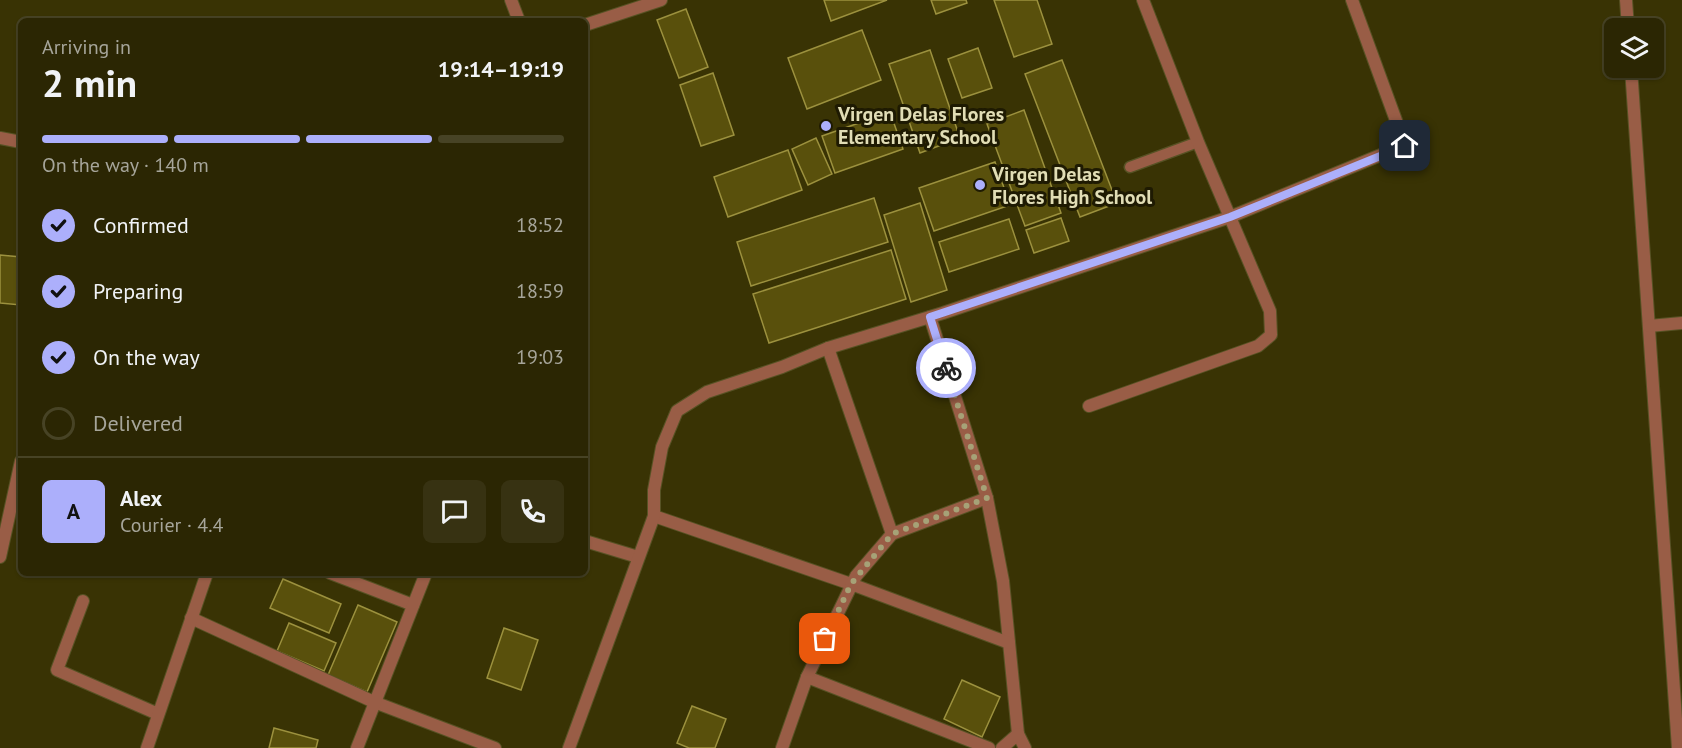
<!DOCTYPE html>
<meta charset="utf-8">
<style>
:root{--surface:#2b2603;--page:#373212;--text:#f1f3f6;--muted:#a6a59a;--line:#474325;--accent:#acaffb}
body{margin:0;font-family:"PT Sans",sans-serif;background:var(--page);color:var(--text);height:100vh;display:flex;flex-direction:column;font-size:22px;white-space:nowrap}
*{box-sizing:border-box;margin:0}
p{font-size:20px;color:var(--muted)}
.icon{flex:none;width:33px;height:33px;fill:none;stroke:currentColor;stroke-width:2;stroke-linecap:round;stroke-linejoin:round}
.map{position:relative;flex:1;overflow:hidden}
.side{position:absolute;left:18px;top:18px;width:570px;height:558px;display:flex;flex-direction:column;background:var(--surface);border-radius:9px;box-shadow:0 2px 4px #0004,0 0 0 2px var(--line)}
.side>*{flex:none}
.buttons{position:absolute;left:1604px;top:18px;display:grid;gap:12px}
.buttons a{display:grid;place-items:center;width:60px;height:60px;border-radius:9px;background:var(--surface);box-shadow:0 2px 4px #0004,0 0 0 2px var(--line);font-size:30px}
.pin{position:absolute;display:grid;place-items:center;width:51px;height:51px;color:#fff;margin:-26px;border-radius:12px;box-shadow:0 3px 9px #0006}
.courier{position:absolute;display:grid;place-items:center;width:60px;height:60px;margin:-30px;border:4px solid #acaffb;border-radius:50%;background:#fff;color:#222;box-shadow:0 2px 8px #0007}
.overview em{font-style:normal;font-weight:800}
.overview div{display:flex;flex-direction:column-reverse}
.overview{display:flex;align-items:center;justify-content:space-between;height:102px;padding:0 24px}
h1{font-size:39px;font-weight:800;line-height:45px}
.bar{display:grid;grid-template-columns:repeat(4,1fr);gap:9px 6px;align-content:center;height:72px;padding:0 24px}
.bar i{height:8px;border-radius:4px;background:var(--line)}
.bar .current{background:var(--accent)}
.bar p{grid-column:span 4}
.line{display:flex;align-items:center;gap:15px;padding:0 24px;border-top:2px solid var(--line)}
.line div{flex:1}
.round{display:grid;place-items:center;flex:none;width:63px;height:63px;border-radius:9px;background:var(--page)}
ol{padding:0 24px;list-style:none}
li{display:flex;align-items:center;gap:18px;height:66px}
li p{margin-inline-start:auto}
li .icon{padding:6px;border-radius:50%;background:var(--accent);color:#111;stroke-width:4}
li:last-child{color:var(--muted)}
li i{width:33px;height:33px;border:3px solid var(--line);border-radius:50%}
.map>svg:first-child{display:block}
.building{fill:#59500c;stroke:#9c913e;stroke-width:1.5}
.lines{fill:none;stroke-linecap:round;stroke-linejoin:round}
.lane-casing{stroke:#575224;stroke-width:13}
.street-casing{stroke:#575224;stroke-width:14}
.lane{stroke:#995d46;stroke-width:10}
.street{stroke:#995d46;stroke-width:12}
.done{stroke:#a6a277;stroke-width:6;stroke-dasharray:0 10.8}
.route{stroke:#acaffb;stroke-width:8}
.poi-dot{fill:#acaffb;stroke:#1e1a02;stroke-width:2}
.labels{text-anchor:middle;dominant-baseline:central;stroke-width:6;stroke-linejoin:round;paint-order:stroke}
.poi-label{font-size:20px;font-weight:bold;fill:#e1ddb5;stroke:#1e1a02;text-anchor:start}
</style>
<div class="map">
<svg width="1682" height="748" viewBox="0 0 1682 748">
<rect width="100%" height="100%" fill="#393304"/>
<g class="building">
<polygon points="824,0 887,0 831,21"/>
<polygon points="931,0 966,0 967,3 936,14"/>
<polygon points="994,0 1037,0 1052,44 1014,57"/>
<polygon points="686,9 708,67 679,78 657,20"/>
<polygon points="862,30 881,80 807,109 788,58"/>
<polygon points="978,48 992,88 962,98 948,59"/>
<polygon points="930,50 960,138 920,153 889,64"/>
<polygon points="1062,60 1117,203 1080,217 1025,74"/>
<polygon points="713,73 734,135 701,146 680,85"/>
<polygon points="1024,110 1061,213 1025,226 987,124"/>
<polygon points="890,112 903,149 835,173 822,136"/>
<polygon points="816,138 832,174 808,185 792,149"/>
<polygon points="788,150 802,190 728,217 714,177"/>
<polygon points="995,162 1010,205 934,231 919,188"/>
<polygon points="874,198 888,242 751,286 737,242"/>
<polygon points="920,203 947,290 911,302 884,215"/>
<polygon points="1061,218 1069,241 1034,253 1026,230"/>
<polygon points="1009,219 1019,249 949,272 939,242"/>
<polygon points="891,250 906,299 769,343 753,294"/>
<polygon points="0,255 21,257 21,305 0,303"/>
<polygon points="283,579 341,604 329,633 270,608"/>
<polygon points="358,605 397,622 367,692 328,675"/>
<polygon points="289,623 336,643 324,671 277,651"/>
<polygon points="504,628 538,640 521,690 487,678"/>
<polygon points="962,680 1000,697 982,737 944,719"/>
<polygon points="692,706 726,719 715,748 689,748 677,743"/>
<polygon points="274,728 318,740 316,748 269,748"/>
</g>
<g class="lines">
<g class="lane-casing">
<polyline id="lane" points="1130,167 1198,142"/>
</g>
<g class="street-casing">
<g id="street">
<polyline points="511,0 519,21"/>
<polyline points="1626,0 1628,28"/>
<polyline points="585,25 661,0"/>
<polyline points="1631,68 1678,748"/>
<polyline points="0,138 21,142"/>
<polyline points="930,317 987,498 1003,581 1018,734 1025,748"/>
<polyline points="1649,326 1682,323"/>
<polyline points="828,348 892,534"/>
<polyline points="1089,406 1258,346 1271,335 1270,311 1198,142 1143,0"/>
<polyline points="654,516 851,584 1009,643"/>
<polyline points="585,541 638,557"/>
<polyline points="0,557 21,461"/>
<polyline points="330,573 413,605"/>
<polyline points="83,601 57,670 158,714"/>
<polyline points="191,618 374,702 495,748"/>
<polyline points="807,677 989,748"/>
<polyline points="147,748 207,573"/>
<polyline points="357,748 426,573"/>
<polyline points="569,748 654,516 654,490 662,447 677,411 707,392 782,367 828,348 943,313 1230,217 1405,145 1352,0"/>
<polyline points="782,748 807,677 856,576 892,534 987,498"/>
<polyline points="1002,748 1018,734"/>
</g>
</g>
<use href="#lane" class="lane"/>
<use href="#street" class="street"/>
</g>
<g class="lines">
<polyline class="done" points="825,639 851,584 892,534 987,498 946,368"/>
<polyline class="route" points="946,368 930,317 1230,217 1405,146"/>
</g>
<g class="poi-dot">
<circle cx="826" cy="126" r="6"/>
<circle cx="980" cy="185" r="6"/>
</g>
<g class="labels">
<g class="poi-label">
<text x="838" y="114">Virgen Delas Flores<tspan x="838" dy="23">Elementary School</tspan></text>
<text x="992" y="174">Virgen Delas<tspan x="992" dy="23">Flores High School</tspan></text>
</g>
</g>
</svg>
<div class="buttons">
<a><svg class="icon" aria-label="layers" viewBox="0 0 24 24"><path d="M12 4l9 5-9 5-9-5zM3 14l9 5 9-5"/></svg></a>
</div>
<div class="pin" style="left:825px;top:639px;background:#ea580c"><svg class="icon" aria-label="bag" viewBox="0 0 24 24"><path d="M5 8h14l-1 12H6zM9 8a3 3 0 0 1 6 0"/></svg></div>
<div class="pin" style="left:1405px;top:146px;background:#1f2937"><svg class="icon" aria-label="home" viewBox="0 0 24 24"><path d="M3 11l9-7 9 7M6 9v11h12V9"/></svg></div>
<div class="courier" style="left:946px;top:368px"><svg class="icon" aria-label="bike" viewBox="0 0 24 24"><circle cx="6" cy="16" r="4"/><circle cx="18" cy="16" r="4"/><path d="M6 16l4-8h5l3 8M10 8l3 8H6M13 5h3"/></svg></div>
<section class="side">
<div class="overview"><div><h1>2 min</h1><p>Arriving in</p></div><em>19:14–19:19</em></div>
<div class="bar"><i class="current"></i><i class="current"></i><i class="current"></i><i></i><p>On the way · 140 m</p></div>
<ol>
<li><svg class="icon" aria-label="check" viewBox="0 0 24 24"><path d="M5 12l5 5 9-10"/></svg>Confirmed<p>18:52</p></li>
<li><svg class="icon" aria-label="check" viewBox="0 0 24 24"><path d="M5 12l5 5 9-10"/></svg>Preparing<p>18:59</p></li>
<li><svg class="icon" aria-label="check" viewBox="0 0 24 24"><path d="M5 12l5 5 9-10"/></svg>On the way<p>19:03</p></li>
<li><i></i>Delivered</li>
</ol>
<div class="line" style="height:108px"><b class="round" style="background:var(--accent);color:#111">A</b><div><b>Alex</b><p>Courier · 4.4</p></div><a class="round"><svg class="icon" aria-label="chat" viewBox="0 0 24 24"><path d="M4 5h16v11H9l-5 4z"/></svg></a><a class="round"><svg class="icon" aria-label="phone" viewBox="0 0 24 24"><path d="M5 4h4l2 5-3 2q2 4 5 5l2-3 5 2v4C11 20 4 13 5 4z"/></svg></a></div>
</section>
</div>
